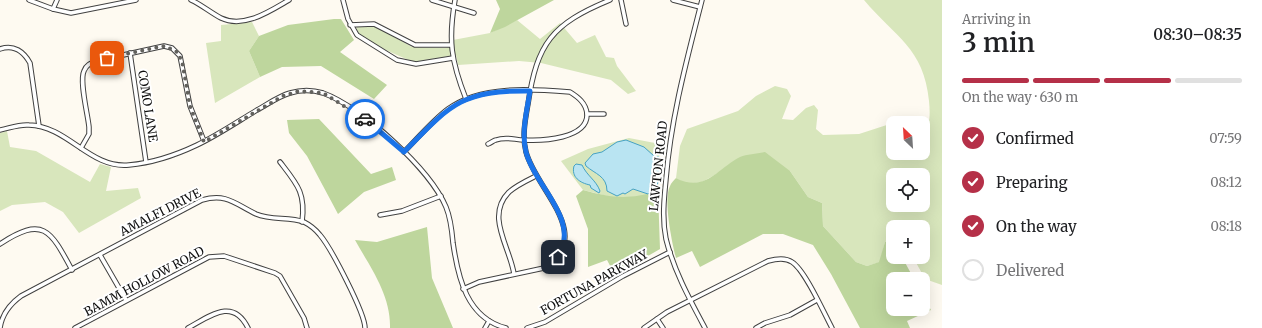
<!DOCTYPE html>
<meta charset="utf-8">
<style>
:root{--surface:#fff;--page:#f6f6f6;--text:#202124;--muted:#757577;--line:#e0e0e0;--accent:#b53048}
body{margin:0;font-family:Merriweather,serif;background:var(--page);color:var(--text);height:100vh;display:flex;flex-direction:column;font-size:15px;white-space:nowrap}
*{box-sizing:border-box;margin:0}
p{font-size:13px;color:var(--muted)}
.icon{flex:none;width:22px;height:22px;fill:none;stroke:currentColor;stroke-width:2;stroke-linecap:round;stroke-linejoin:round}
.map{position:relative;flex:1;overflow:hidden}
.panel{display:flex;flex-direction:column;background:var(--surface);width:320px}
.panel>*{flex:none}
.needle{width:26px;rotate:335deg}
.tools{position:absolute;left:886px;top:116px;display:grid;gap:8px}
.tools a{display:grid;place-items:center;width:44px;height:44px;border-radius:8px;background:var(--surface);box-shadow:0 4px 16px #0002;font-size:20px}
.pin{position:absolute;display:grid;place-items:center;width:34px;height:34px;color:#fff;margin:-17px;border-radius:8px;box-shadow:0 2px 6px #0006}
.courier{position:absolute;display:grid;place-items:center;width:40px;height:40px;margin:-20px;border:3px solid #1a73e8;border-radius:50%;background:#fff;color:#222;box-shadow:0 1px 5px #0007}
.overview em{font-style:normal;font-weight:600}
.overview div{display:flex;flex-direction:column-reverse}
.overview{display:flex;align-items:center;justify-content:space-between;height:68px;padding:0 20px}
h1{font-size:26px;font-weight:600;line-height:30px}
.bar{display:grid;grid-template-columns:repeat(4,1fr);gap:6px 4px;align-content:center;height:48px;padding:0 20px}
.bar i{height:5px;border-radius:3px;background:var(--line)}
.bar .selected{background:var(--accent)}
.bar p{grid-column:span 4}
ol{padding:0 20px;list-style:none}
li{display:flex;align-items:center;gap:12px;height:44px}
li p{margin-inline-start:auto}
li .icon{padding:4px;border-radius:50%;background:var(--accent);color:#fff;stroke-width:4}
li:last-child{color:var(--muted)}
li i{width:22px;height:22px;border:2px solid var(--line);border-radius:50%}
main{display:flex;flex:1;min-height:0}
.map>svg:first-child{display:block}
.green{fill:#d8e6bc;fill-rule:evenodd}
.forest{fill:#bed69d}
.water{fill:#b9e4f2;stroke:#45a2c4}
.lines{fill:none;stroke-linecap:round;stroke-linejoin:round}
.street-casing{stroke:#414141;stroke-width:5.5}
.street{stroke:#fff;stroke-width:3.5}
.done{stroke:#62615d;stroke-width:4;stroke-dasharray:0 7.2}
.route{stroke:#1a73e8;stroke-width:5}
.labels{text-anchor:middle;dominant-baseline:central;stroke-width:4;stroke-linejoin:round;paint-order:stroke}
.street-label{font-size:12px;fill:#0e0e0e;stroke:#fff}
</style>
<main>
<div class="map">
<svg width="942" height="328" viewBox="0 0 942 328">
<rect width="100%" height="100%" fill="#fefaf1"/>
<g class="green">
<path d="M864,0H942V285L925,279L913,257H923V227H893V241L885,242L880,262L867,266L856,262L823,226L822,203L808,197L790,171H722L702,182L687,184L676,178L680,146L687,129L738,111L756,96L775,86L787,89L791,96L782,119L793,120L806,108L814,105L818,110L816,129L823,135L859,134L893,123V153H923V133C931,125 930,112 929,101C924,48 895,37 864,0ZM893,175H923V205H893Z"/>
<polygon points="517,20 540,39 560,23 577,43 595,35 606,57 614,58 617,66 636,91 628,94 611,80 541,63 519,61 458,65 456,55 413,62 372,44 358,33 356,26 377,27 412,47 445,48 454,46 453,40 490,33"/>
<polygon points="252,22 259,36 249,51 260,77 215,103 206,43 221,41 221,25"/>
<polygon points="7,131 10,147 36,151 90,182 100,164 111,167 106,191 138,188 141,198 79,233 63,212 45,202 12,205 0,211 0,133"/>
<polygon points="629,138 660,144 658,191 640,197 611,197 583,190 561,161 588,149"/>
</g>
<g class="forest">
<polygon points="496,0 554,0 505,27 490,33 500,9"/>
<polygon points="334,19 341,19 354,40 340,52 387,85 374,99 321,66 282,67 260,77 249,51 259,36 288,25"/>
<polygon points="319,119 371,174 392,167 396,180 364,192 338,214 307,156 289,133 287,120"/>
<path d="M765,152L790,171L808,197L822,203L823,226L856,262L867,266L879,262L885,242L893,241V257H902L914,279H893V309H923V296L931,310L907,321L910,328H860L831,274L813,245L783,234H763L700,267L692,251L676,258C672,243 663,199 670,186C671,183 674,180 676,178C705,193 717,169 740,157C747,154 757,154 765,152Z"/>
<path d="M583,190C612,198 628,200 658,191L660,249L615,275L607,260L588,267V229L576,196Z"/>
<path d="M427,227L432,278L453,328H390C391,295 370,267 355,240L377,242Z"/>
</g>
<g class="water">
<path d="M626,140L644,147L654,156L659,157L658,158L661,170L657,186L648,194L633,189L625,194L623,193L617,196L607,191C607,176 595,174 586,166L585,163L593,154L602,152L617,142Z"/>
<path d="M576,164L582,165C587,176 596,180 600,191L599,193L591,188L590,185C580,183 571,177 574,166Z"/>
</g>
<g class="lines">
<g class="street-casing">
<g id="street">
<polyline points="29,0 53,9 71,13 136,0"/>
<path d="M191,0C202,5 211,13 221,18C244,29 270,11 289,0"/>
<polyline points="343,0 348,19 357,35 397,60 416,64 453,58"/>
<polyline points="432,0 474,13"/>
<path d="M455,0C448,40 451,61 466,99"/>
<polyline points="621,0 626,24"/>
<polyline points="673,0 700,7"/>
<path d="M702,0C687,59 671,117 666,179C664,199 662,219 666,239C674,271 690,300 705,328"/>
<polyline points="53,9 57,0"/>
<polyline points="350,25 374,24 415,45 451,45"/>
<path d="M0,49C14,44 24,52 30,63L39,126"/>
<polyline points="130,53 146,162"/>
<polyline points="587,114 604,114"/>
<path d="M0,130C10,128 19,124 29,125C68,126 90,169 129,165C152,163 176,155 197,145C218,135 237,122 257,110C268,104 279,96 290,93C300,90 313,90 323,93C362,107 430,169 446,207C451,219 452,231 453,243C458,278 467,318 506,328"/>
<path d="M81,148L89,134V127C88,115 79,81 84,71C86,65 91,63 96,61L164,46L172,48L180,56L190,106L204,141"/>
<path d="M404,152C418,138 432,121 448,109C480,85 532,89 570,92C578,97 586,103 587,114C588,139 542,141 524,140C515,140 506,136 496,140C494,140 491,143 488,144"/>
<path d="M280,162C297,184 306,193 302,222"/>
<polyline points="380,215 402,211 441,196"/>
<path d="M0,244C43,216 50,229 72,270"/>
<polyline points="100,255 126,300"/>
<path d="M514,274C510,247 485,216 509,192C517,185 528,180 536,176"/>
<path d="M463,289L479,282L544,268C596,236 536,190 526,152C522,136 525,121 528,104C537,43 552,24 610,0"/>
<polyline points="657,319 663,328"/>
<path d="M0,328C2,314 10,304 21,296L202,200C227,193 235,204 256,214C272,221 289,216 304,222C310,225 316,230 320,235C331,248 365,313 365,328"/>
<polyline points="75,328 209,257 224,256 275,273 280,276 304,318 307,328"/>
<path d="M188,328C210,316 233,297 248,328"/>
<polyline points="485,328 489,321"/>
<polyline points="527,328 545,322 623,276 670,252"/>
<path d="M644,328L667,312L768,261C775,259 785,257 792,262C805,270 824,313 832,328"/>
<polyline points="756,328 765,323 790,315 817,300"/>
</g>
</g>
<use href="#street" class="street"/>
</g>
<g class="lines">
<polyline class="done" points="107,58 164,46 176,51 182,61 190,106 204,142 283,96 299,91 323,93 365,119"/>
<path class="route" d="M365,119L404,152C450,105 461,90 530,91C527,111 521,132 526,152C535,187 581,219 558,257"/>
</g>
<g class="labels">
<g class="street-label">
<text transform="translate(148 106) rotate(81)">COMO LANE</text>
<text transform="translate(658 166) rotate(-84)">LAWTON ROAD</text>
<text transform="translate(160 212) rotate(-27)">AMALFI DRIVE</text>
<text transform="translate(144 281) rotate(-28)">BAMM HOLLOW ROAD</text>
<text transform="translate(594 282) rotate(-29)">FORTUNA PARKWAY</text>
</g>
</g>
</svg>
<div class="tools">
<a><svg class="needle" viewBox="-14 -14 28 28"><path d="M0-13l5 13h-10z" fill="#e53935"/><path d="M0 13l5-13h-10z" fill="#757577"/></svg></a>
<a><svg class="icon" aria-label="locate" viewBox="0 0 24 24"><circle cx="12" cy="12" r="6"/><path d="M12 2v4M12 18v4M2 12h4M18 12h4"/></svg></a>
<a>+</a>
<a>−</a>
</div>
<div class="pin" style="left:107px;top:58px;background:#ea580c"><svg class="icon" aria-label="bag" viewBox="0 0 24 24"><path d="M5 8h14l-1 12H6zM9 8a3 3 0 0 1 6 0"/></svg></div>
<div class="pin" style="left:558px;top:257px;background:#1f2937"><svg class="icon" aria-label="home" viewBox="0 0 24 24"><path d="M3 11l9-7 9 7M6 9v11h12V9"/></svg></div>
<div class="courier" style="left:365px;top:119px"><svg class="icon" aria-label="car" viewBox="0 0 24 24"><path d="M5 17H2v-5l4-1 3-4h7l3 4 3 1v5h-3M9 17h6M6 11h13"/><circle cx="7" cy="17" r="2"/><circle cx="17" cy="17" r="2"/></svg></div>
</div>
<section class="panel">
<div class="overview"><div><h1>3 min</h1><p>Arriving in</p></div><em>08:30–08:35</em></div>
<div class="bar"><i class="selected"></i><i class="selected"></i><i class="selected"></i><i></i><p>On the way · 630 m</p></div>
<ol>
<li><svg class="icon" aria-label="check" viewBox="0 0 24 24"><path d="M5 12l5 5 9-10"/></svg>Confirmed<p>07:59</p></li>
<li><svg class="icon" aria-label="check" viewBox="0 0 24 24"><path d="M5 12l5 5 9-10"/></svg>Preparing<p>08:12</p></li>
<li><svg class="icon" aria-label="check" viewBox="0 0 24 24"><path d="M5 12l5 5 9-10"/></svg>On the way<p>08:18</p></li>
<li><i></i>Delivered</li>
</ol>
</section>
</main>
